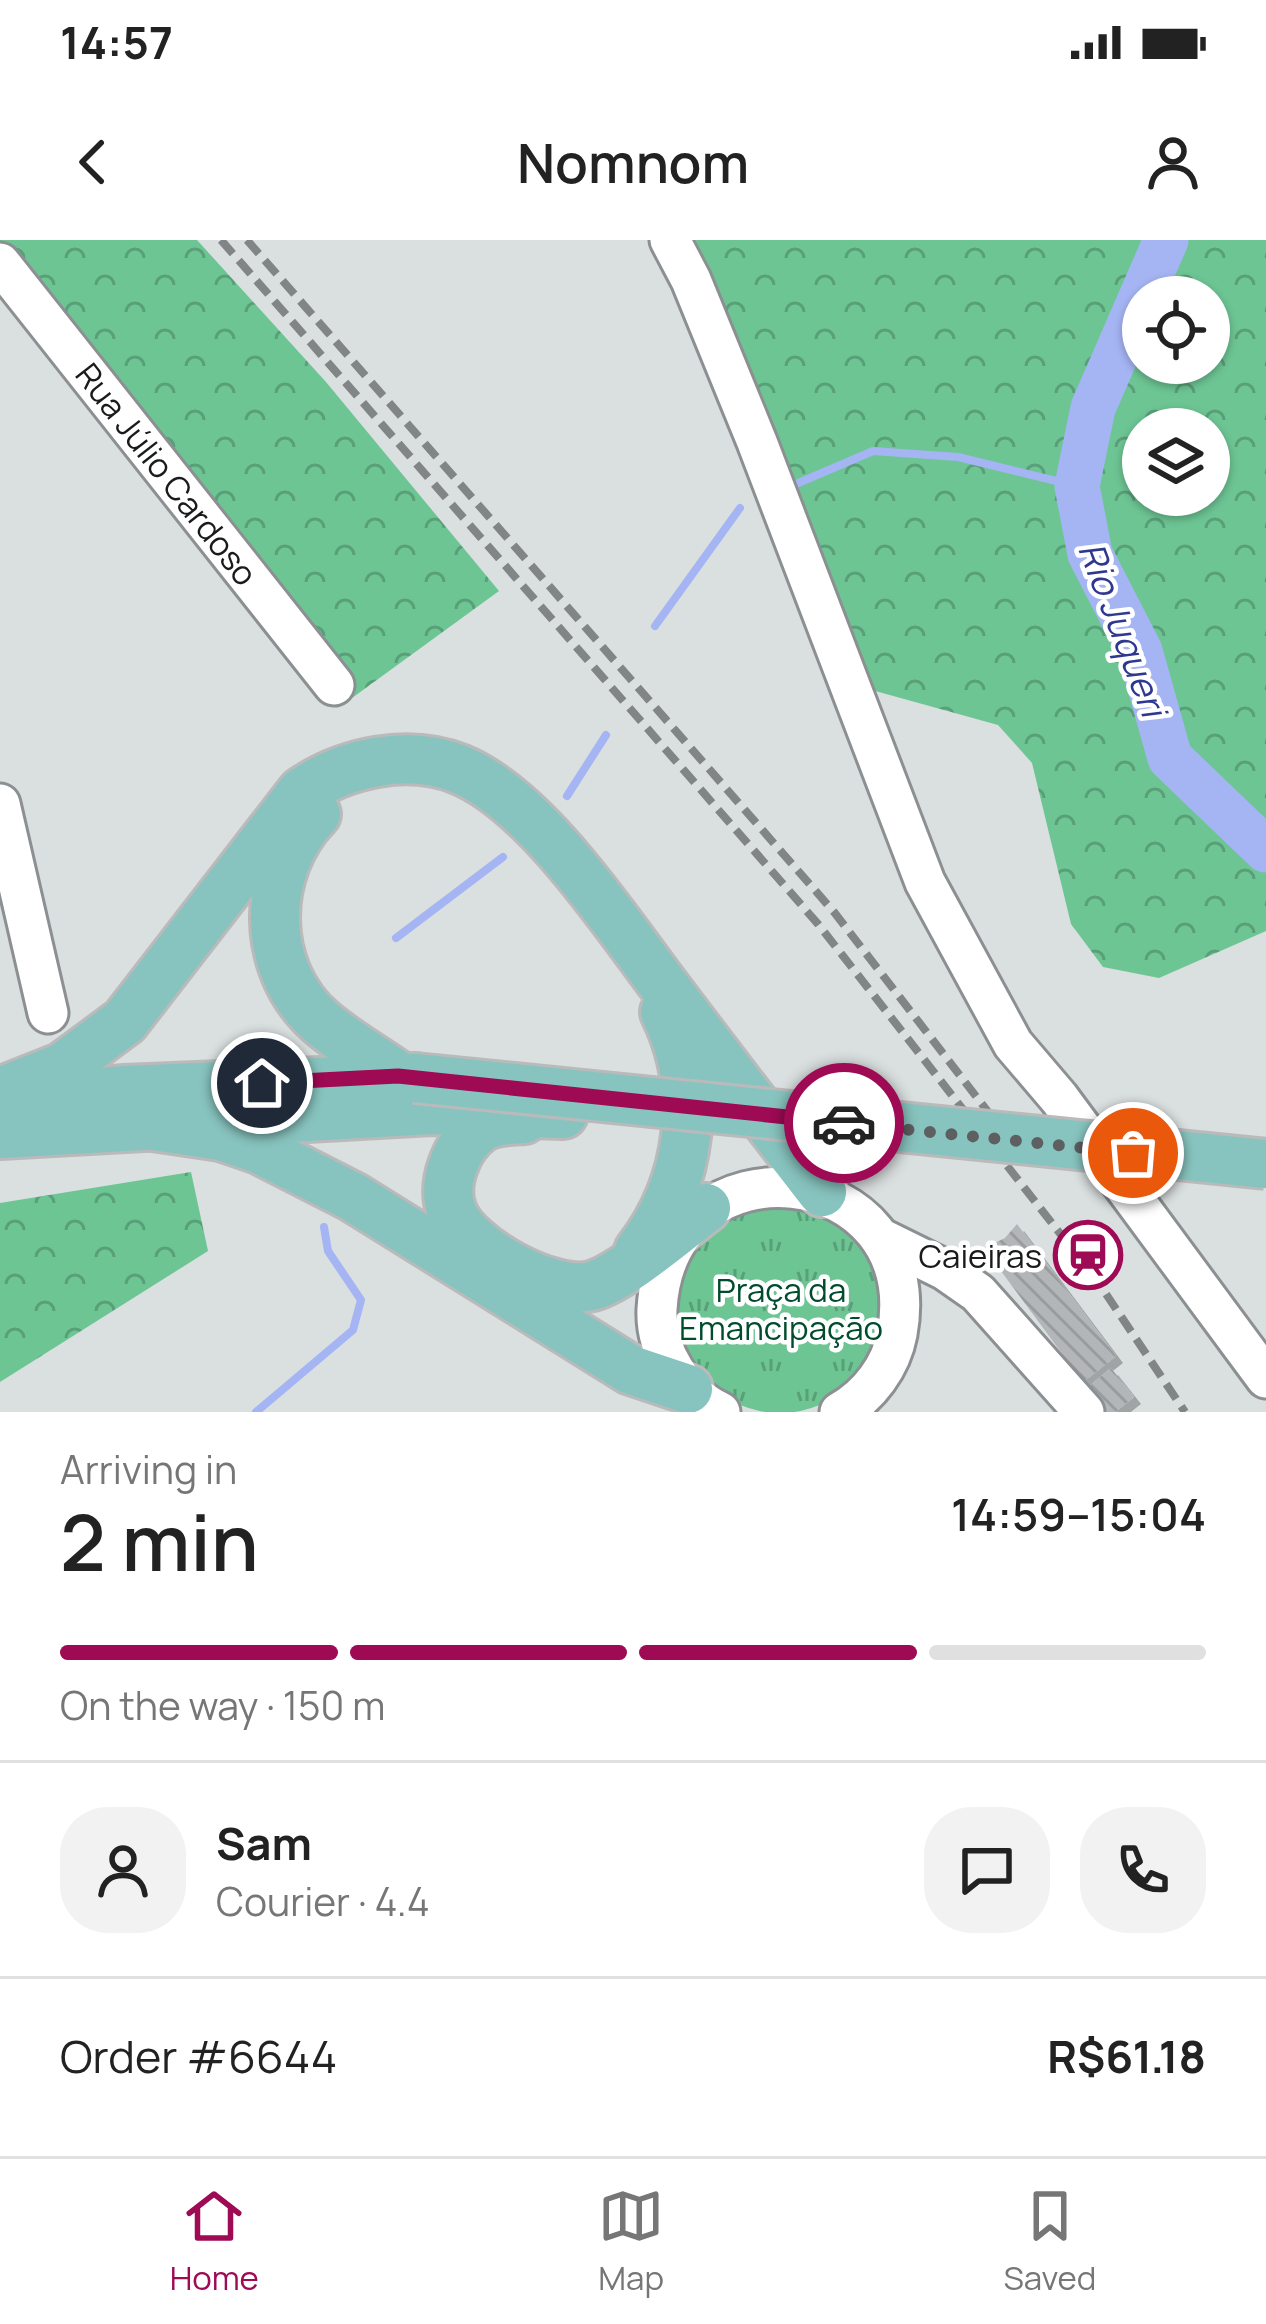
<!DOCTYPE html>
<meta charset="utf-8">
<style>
:root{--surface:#fff;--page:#f2f2f2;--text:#222;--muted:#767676;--line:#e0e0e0;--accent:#9e0a54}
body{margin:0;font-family:Manrope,sans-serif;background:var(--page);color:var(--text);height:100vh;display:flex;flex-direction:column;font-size:45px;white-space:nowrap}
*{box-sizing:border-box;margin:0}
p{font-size:39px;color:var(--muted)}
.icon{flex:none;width:66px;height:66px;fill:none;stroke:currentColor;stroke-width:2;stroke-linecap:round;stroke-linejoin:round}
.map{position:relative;height:1172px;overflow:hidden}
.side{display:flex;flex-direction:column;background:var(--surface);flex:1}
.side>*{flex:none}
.buttons{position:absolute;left:1122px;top:36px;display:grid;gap:24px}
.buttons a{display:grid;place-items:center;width:108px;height:108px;border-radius:50%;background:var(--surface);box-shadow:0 3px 9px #0004;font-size:60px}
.pin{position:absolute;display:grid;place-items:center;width:102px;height:102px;color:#fff;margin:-51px;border:6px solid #fff;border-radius:50%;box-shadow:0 3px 12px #0007}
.courier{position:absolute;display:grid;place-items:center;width:120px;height:120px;margin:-60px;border:9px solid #9e0a54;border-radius:50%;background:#fff;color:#222;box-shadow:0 3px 15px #0007}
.headline em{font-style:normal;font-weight:600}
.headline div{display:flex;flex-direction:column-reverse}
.headline{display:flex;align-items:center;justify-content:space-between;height:204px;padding:0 60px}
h1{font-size:78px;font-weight:600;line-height:90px}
.bar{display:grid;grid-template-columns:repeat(4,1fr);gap:18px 12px;align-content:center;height:144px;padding:0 60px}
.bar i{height:15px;border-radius:9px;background:var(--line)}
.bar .current{background:var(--accent)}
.bar p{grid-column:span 4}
.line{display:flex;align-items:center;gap:30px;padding:0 60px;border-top:3px solid var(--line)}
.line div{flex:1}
.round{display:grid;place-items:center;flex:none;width:126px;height:126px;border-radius:48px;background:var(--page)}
.status{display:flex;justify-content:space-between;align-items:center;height:84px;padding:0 60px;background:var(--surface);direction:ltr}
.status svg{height:33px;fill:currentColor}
header{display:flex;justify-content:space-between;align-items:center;height:156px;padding:0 60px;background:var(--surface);font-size:54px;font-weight:600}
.tab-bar{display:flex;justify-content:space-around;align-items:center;height:168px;border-top:3px solid var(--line);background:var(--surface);font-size:33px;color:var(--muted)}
.tab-bar a{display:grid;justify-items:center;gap:6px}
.tab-bar .current{color:var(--accent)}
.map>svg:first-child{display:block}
.grass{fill:url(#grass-tufts)}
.forest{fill:url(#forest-crowns);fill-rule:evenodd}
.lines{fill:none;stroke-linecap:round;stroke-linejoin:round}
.stream{stroke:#a5b5f4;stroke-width:8}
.river{stroke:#a5b5f4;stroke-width:45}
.building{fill:url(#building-back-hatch);filter:url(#shadow)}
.minor-casing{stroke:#8c9092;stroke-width:45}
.major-casing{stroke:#bababb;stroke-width:54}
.minor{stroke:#fff;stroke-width:39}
.major{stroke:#88c4bf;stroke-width:48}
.rail{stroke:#828586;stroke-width:8;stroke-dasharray:18 9;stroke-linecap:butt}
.major-bridge-casing{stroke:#bababb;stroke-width:54;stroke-linecap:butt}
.major-bridge{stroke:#88c4bf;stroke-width:48}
.done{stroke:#5d5f60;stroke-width:12;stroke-dasharray:0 21.6}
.route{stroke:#9e0a54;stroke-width:15}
.labels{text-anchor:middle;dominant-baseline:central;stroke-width:9;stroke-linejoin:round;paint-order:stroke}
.street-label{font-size:33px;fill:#191a1b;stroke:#fff}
.poi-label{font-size:33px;fill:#191a1b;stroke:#fff;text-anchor:end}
.park-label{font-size:33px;fill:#004c2d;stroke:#fff}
.water-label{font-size:36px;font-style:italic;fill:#2e3890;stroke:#fff}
</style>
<div class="status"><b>14:57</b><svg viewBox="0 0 49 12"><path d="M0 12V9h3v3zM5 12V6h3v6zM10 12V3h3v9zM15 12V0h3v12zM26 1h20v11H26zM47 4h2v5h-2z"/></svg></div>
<header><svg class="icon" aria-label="back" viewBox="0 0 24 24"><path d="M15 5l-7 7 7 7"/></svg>Nomnom<svg class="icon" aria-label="person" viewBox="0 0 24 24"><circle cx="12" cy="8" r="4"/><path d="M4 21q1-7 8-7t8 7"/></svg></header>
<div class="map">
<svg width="1266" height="1172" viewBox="0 0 1266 1172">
<defs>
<pattern id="grass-tufts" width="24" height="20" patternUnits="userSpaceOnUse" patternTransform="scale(3)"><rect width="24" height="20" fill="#6dc594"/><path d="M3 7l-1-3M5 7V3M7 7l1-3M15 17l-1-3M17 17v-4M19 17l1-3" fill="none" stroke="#599f78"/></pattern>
<pattern id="forest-crowns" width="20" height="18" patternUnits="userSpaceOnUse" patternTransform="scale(3)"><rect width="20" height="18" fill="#6dc594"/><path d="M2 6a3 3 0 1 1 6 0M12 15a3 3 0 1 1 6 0" fill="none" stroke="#599f78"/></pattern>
<pattern id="building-back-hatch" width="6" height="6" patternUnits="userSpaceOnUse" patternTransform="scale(3)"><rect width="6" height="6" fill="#b3b6b9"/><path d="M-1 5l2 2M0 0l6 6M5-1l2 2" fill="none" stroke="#999c9e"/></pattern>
<filter id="shadow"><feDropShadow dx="7" dy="7" stdDeviation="0" flood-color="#0004"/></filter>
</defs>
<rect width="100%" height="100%" fill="#dadfe0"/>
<circle class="grass" cx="780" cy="1069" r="104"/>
<g class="forest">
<polygon points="0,0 197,0 326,142 499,351 352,458 128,164 0,18"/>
<path d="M678,0H1266V691L1159,738L1103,727L1071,684L1032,523L998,485L868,449ZM1143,57H1209V123H1143ZM1143,189H1209V255H1143Z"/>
<polygon points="191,932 208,1011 0,1142 0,963"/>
</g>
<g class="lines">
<g class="stream">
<polyline points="796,244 873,211 958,217 1077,246"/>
<polyline points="655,386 740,268"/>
<polyline points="567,556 606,495"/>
<polyline points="396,698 503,617"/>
<polyline points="256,1172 353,1090 361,1060 328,1011 324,987"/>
</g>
<polyline class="river" points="1166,0 1093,168 1077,246 1090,314 1140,411 1170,518 1266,610"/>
</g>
<g class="building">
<polygon points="1017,984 1116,1116 1083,1142 984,1008 1005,998"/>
<polygon points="1111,1128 1134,1157 1115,1172 1104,1172 1086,1149"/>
</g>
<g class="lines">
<g class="minor-casing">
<g id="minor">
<polyline points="670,0 691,40 757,202 925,642 1013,804 1059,858 1266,1138"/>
<polyline points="0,23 334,445"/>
<polyline points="0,564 48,773"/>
<polyline points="880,998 945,1030 978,1053 1084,1172"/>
<path d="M720,1172C683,1155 655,1110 657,1069C668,888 929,920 897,1094C891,1126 869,1156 840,1172"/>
</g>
</g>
<g class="major-casing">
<g id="major">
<path d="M316,574C261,631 260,729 321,782C344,802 373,818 398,836"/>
<path d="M0,852L63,827L125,781L302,552C346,522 408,509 459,529C536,560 615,681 665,747C717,816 769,884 822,952"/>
<polyline points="19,859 125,850 415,838"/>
<path d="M524,879C509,880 491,880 479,889C456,906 441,944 452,972C467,1010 552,1056 592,1046C623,1037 678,989 706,968"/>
<polyline points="147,885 221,896 259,909 353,957 631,1130 688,1149"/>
<polyline points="0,894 432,870 563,874"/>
<path d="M639,1011C692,942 703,850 665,772"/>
</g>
</g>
<use href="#minor" class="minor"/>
<use href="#major" class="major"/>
<g class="rail">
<polyline points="221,0 818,684 1098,1042 1185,1172"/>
<polyline points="247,0 834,672 1029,925"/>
</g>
<g class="major-bridge-casing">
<polyline id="major-bridge" points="415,838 1266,924"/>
</g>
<use href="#major-bridge" class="major-bridge"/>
</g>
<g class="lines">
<polyline class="done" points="844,883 1133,913"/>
<polyline class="route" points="262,843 398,836 844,883"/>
</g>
<defs>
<g id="station-ring" transform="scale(3.45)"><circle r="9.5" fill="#fff" stroke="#9e0a54" stroke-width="1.5"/><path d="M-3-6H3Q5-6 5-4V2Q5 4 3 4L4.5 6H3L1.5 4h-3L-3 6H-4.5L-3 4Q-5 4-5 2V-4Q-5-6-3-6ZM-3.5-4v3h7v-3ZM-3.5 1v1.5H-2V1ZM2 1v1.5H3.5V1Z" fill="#9e0a54"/></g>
</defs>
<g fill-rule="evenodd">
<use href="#station-ring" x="1088" y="1015"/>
</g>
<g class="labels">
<g class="street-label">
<text transform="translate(167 234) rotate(52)">Rua Júlio Cardoso</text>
</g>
<g class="poi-label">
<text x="1042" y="1015">Caieiras</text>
</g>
<g class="park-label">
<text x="781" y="1049">Praça da<tspan x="781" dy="38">Emancipação</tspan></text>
</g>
<g class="water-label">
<text transform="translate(1123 389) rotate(69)">Rio Juqueri</text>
</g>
</g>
</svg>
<div class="buttons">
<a><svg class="icon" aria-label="locate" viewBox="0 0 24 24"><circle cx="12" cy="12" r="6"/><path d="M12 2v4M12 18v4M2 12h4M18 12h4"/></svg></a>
<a><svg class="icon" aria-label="layers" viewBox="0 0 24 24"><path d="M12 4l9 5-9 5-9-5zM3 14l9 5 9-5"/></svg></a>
</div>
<div class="pin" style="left:1133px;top:913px;background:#ea580c"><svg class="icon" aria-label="bag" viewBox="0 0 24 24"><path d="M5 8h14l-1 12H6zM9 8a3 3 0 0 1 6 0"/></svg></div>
<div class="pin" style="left:262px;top:843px;background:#1f2937"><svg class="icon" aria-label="home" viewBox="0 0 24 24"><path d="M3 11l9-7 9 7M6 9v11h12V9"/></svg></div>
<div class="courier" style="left:844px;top:883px"><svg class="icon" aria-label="car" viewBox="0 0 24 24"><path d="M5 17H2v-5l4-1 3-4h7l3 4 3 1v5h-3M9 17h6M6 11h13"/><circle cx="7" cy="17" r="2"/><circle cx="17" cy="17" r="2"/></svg></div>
</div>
<section class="side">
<div class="headline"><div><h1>2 min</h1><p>Arriving in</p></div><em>14:59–15:04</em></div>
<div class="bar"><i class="current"></i><i class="current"></i><i class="current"></i><i></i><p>On the way · 150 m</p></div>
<div class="line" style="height:216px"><a class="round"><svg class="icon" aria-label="person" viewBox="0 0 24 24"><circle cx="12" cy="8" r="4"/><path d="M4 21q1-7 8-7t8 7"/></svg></a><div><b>Sam</b><p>Courier · 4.4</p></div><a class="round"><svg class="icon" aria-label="chat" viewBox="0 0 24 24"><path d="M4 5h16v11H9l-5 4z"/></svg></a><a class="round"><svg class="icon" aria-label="phone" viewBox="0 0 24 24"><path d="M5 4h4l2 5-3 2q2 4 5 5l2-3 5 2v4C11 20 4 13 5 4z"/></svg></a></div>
<div class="line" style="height:156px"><div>Order #6644</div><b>R$61.18</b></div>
</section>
<nav class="tab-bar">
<a class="current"><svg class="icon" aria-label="home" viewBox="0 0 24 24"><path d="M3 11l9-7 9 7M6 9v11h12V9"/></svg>Home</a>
<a><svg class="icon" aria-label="map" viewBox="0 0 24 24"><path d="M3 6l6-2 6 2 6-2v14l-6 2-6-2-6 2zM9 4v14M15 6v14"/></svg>Map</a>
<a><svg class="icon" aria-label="saved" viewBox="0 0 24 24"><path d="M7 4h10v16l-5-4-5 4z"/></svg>Saved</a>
</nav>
